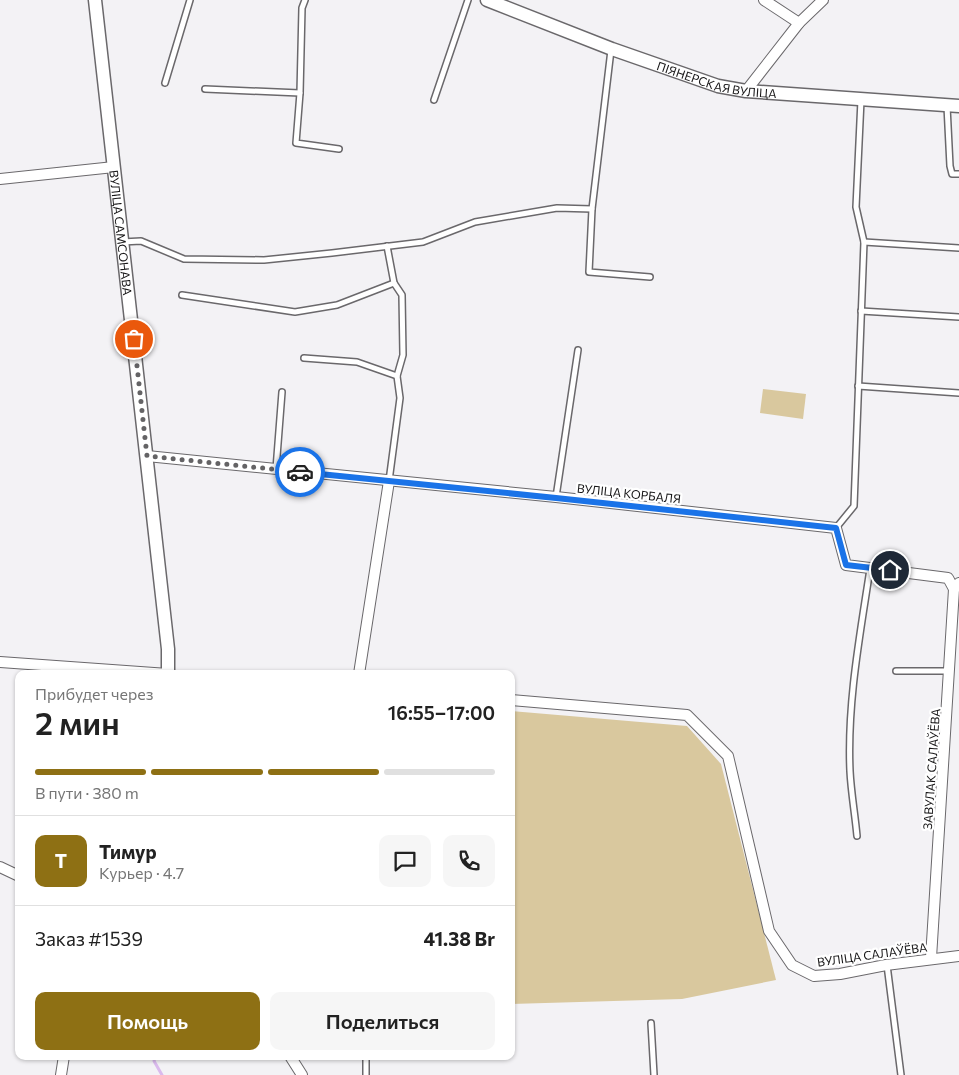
<!DOCTYPE html>
<html lang="ru">
<meta charset="utf-8">
<style>
:root{--surface:#fff;--page:#f6f6f6;--text:#222;--muted:#767676;--line:#e0e0e0;--accent:#8e7014}
body{margin:0;font-family:Commissioner,sans-serif;background:var(--page);color:var(--text);height:100vh;display:flex;flex-direction:column;font-size:19px;white-space:nowrap}
*{box-sizing:border-box;margin:0}
p{font-size:16px;color:var(--muted)}
.icon{flex:none;width:28px;height:28px;fill:none;stroke:currentColor;stroke-width:2;stroke-linecap:round;stroke-linejoin:round}
.map{position:relative;flex:1;overflow:hidden}
.side{position:absolute;left:15px;top:670px;width:500px;height:390px;display:flex;flex-direction:column;background:var(--surface);border-radius:10px;box-shadow:0 1px 4px #0004}
.side>*{flex:none}
.pin{position:absolute;display:grid;place-items:center;width:42px;height:42px;color:#fff;margin:-21px;border:2px solid #fff;border-radius:50%;box-shadow:0 1px 5px #0007}
.courier{position:absolute;display:grid;place-items:center;width:50px;height:50px;margin:-25px;border:4px solid #1a73e8;border-radius:50%;background:#fff;color:#222;box-shadow:0 1px 6px #0007}
.head em{font-style:normal;font-weight:600}
.head div{display:flex;flex-direction:column-reverse}
.head{display:flex;align-items:center;justify-content:space-between;height:85px;padding:0 20px}
h1{font-size:32px;font-weight:600;line-height:38px}
.bar{display:grid;grid-template-columns:repeat(4,1fr);gap:8px 5px;align-content:center;height:60px;padding:0 20px}
.bar i{height:6px;border-radius:4px;background:var(--line)}
.bar .selected{background:var(--accent)}
.bar p{grid-column:span 4}
.line{display:flex;align-items:center;gap:12px;padding:0 20px;border-top:1px solid var(--line)}
.line div{flex:1}
.round{display:grid;place-items:center;flex:none;width:52px;height:52px;border-radius:10px;background:var(--page)}
.primary-button{display:flex;gap:10px;margin-top:auto;padding:10px 20px}
.primary-button a{flex:1;height:58px;border-radius:10px;background:var(--accent);color:#fff;font-size:20px;font-weight:600;line-height:58px;text-align:center}
.primary-button a+a{background:var(--page);color:var(--text)}
.map>svg:first-child{display:block}
.green{fill:#d9c89e}
.lines{fill:none;stroke-linecap:round;stroke-linejoin:round}
.stream{stroke:#dabaed;stroke-width:3}
.service-casing{stroke:#6a686b;stroke-width:8}
.minor-casing{stroke:#6a686b;stroke-width:12}
.tertiary-casing{stroke:#6a686b;stroke-width:15}
.service{stroke:#fff;stroke-width:5}
.minor{stroke:#fff;stroke-width:10}
.tertiary{stroke:#fff;stroke-width:12}
.done{stroke:#646365;stroke-width:5;stroke-dasharray:0 9}
.route{stroke:#1a73e8;stroke-width:6}
.labels{text-anchor:middle;dominant-baseline:central;stroke-width:4.5;stroke-linejoin:round;paint-order:stroke}
.street-label{font-size:12px;fill:#171617;stroke:#fff}
</style>
<div class="map">
<svg width="959" height="1075" viewBox="0 0 959 1075">
<rect width="100%" height="100%" fill="#f3f2f5"/>
<g class="green">
<polygon points="763,389 806,394 803,419 760,413"/>
<polygon points="511,711 687,726 721,764 776,980 682,999 511,1004"/>
</g>
<g class="lines">
<polyline class="stream" points="156,1056 154,1061 162,1075"/>
<g class="service-casing">
<g id="service">
<polyline points="305,0 302,8 300,93 296,143 339,149"/>
<polyline points="611,50 592,209 589,272 650,277"/>
<polyline points="165,83 190,0"/>
<polyline points="205,89 300,93"/>
<polyline points="434,100 468,0"/>
<polyline points="947,106 950,166 952,174 959,174"/>
<polyline points="122,242 141,241 184,259 264,260 332,253 423,242 475,222 557,208 592,209"/>
<polyline points="864,242 959,248"/>
<polyline points="387,246 394,283 402,295 403,355 397,376"/>
<polyline points="182,295 295,312 337,305 394,283"/>
<polyline points="861,311 959,317"/>
<polyline points="304,358 357,362 397,376 400,398 389,481"/>
<polyline points="858,386 959,393"/>
<polyline points="276,469 282,392"/>
<polyline points="556,497 578,350"/>
<polyline points="836,528 854,506 864,242 856,207 861,100"/>
<polyline points="896,671 949,671"/>
<path d="M857,836C855,814 851,792 850,771C847,703 860,635 870,569"/>
<polyline points="887,965 901,1075"/>
<polyline points="651,1023 654,1075"/>
<polyline points="366,1056 366,1075"/>
</g>
</g>
<g class="minor-casing">
<g id="minor">
<polyline points="764,0 799,23"/>
<polyline points="746,91 799,23 823,0"/>
<polyline points="0,179 114,167"/>
<polyline points="147,456 556,497 836,528 846,565 948,578 954,589"/>
<polyline points="0,662 168,674"/>
<polyline points="359,674 389,481"/>
<polyline points="511,700 687,715 728,756 769,931 792,965 814,976 840,974 886,965 959,956"/>
<polyline points="0,867 19,876"/>
<polyline points="931,958 954,589 959,583"/>
<polyline points="290,1056 302,1075"/>
<polyline points="61,1075 64,1056"/>
</g>
</g>
<g class="tertiary-casing">
<g id="tertiary">
<path id="s1" d="M95,0L168,649V674"/>
<path id="s2" d="M487,0L612,49L718,86L746,91L959,106"/>
</g>
</g>
<use href="#service" class="service"/>
<use href="#minor" class="minor"/>
<use href="#tertiary" class="tertiary"/>
</g>
<g class="lines">
<polyline class="done" points="134,339 147,456 300,472"/>
<polyline class="route" points="300,472 556,498 836,528 846,565 890,570"/>
</g>
<g class="labels">
<g class="street-label">
<text stroke="none"><textPath href="#s2" startOffset="244">ПІЯНЕРСКАЯ ВУЛІЦА</textPath></text>
<text stroke="none"><textPath href="#s1" startOffset="234">ВУЛІЦА САМСОНАВА</textPath></text>
<text transform="translate(629 493) rotate(6)">ВУЛІЦА КОРБАЛЯ</text>
<text transform="translate(931 769) rotate(-86)">ЗАВУЛАК САЛАЎЁВА</text>
<text transform="translate(872 954) rotate(-8)">ВУЛІЦА САЛАЎЁВА</text>
</g>
</g>
</svg>
<div class="pin" style="left:134px;top:339px;background:#ea580c"><svg class="icon" aria-label="bag" viewBox="0 0 24 24"><path d="M5 8h14l-1 12H6zM9 8a3 3 0 0 1 6 0"/></svg></div>
<div class="pin" style="left:890px;top:570px;background:#1f2937"><svg class="icon" aria-label="home" viewBox="0 0 24 24"><path d="M3 11l9-7 9 7M6 9v11h12V9"/></svg></div>
<div class="courier" style="left:300px;top:472px"><svg class="icon" aria-label="car" viewBox="0 0 24 24"><path d="M5 17H2v-5l4-1 3-4h7l3 4 3 1v5h-3M9 17h6M6 11h13"/><circle cx="7" cy="17" r="2"/><circle cx="17" cy="17" r="2"/></svg></div>
<section class="side">
<div class="head"><div><h1>2 мин</h1><p>Прибудет через</p></div><em>16:55–17:00</em></div>
<div class="bar"><i class="selected"></i><i class="selected"></i><i class="selected"></i><i></i><p>В пути · 380 m</p></div>
<div class="line" style="height:90px"><b class="round" style="background:var(--accent);color:#fff">Т</b><div><b>Тимур</b><p>Курьер · 4.7</p></div><a class="round"><svg class="icon" aria-label="chat" viewBox="0 0 24 24"><path d="M4 5h16v11H9l-5 4z"/></svg></a><a class="round"><svg class="icon" aria-label="phone" viewBox="0 0 24 24"><path d="M5 4h4l2 5-3 2q2 4 5 5l2-3 5 2v4C11 20 4 13 5 4z"/></svg></a></div>
<div class="line" style="height:65px"><div>Заказ #1539</div><b>41.38 Br</b></div>
<div class="primary-button"><a>Помощь</a><a>Поделиться</a></div>
</section>
</div>
